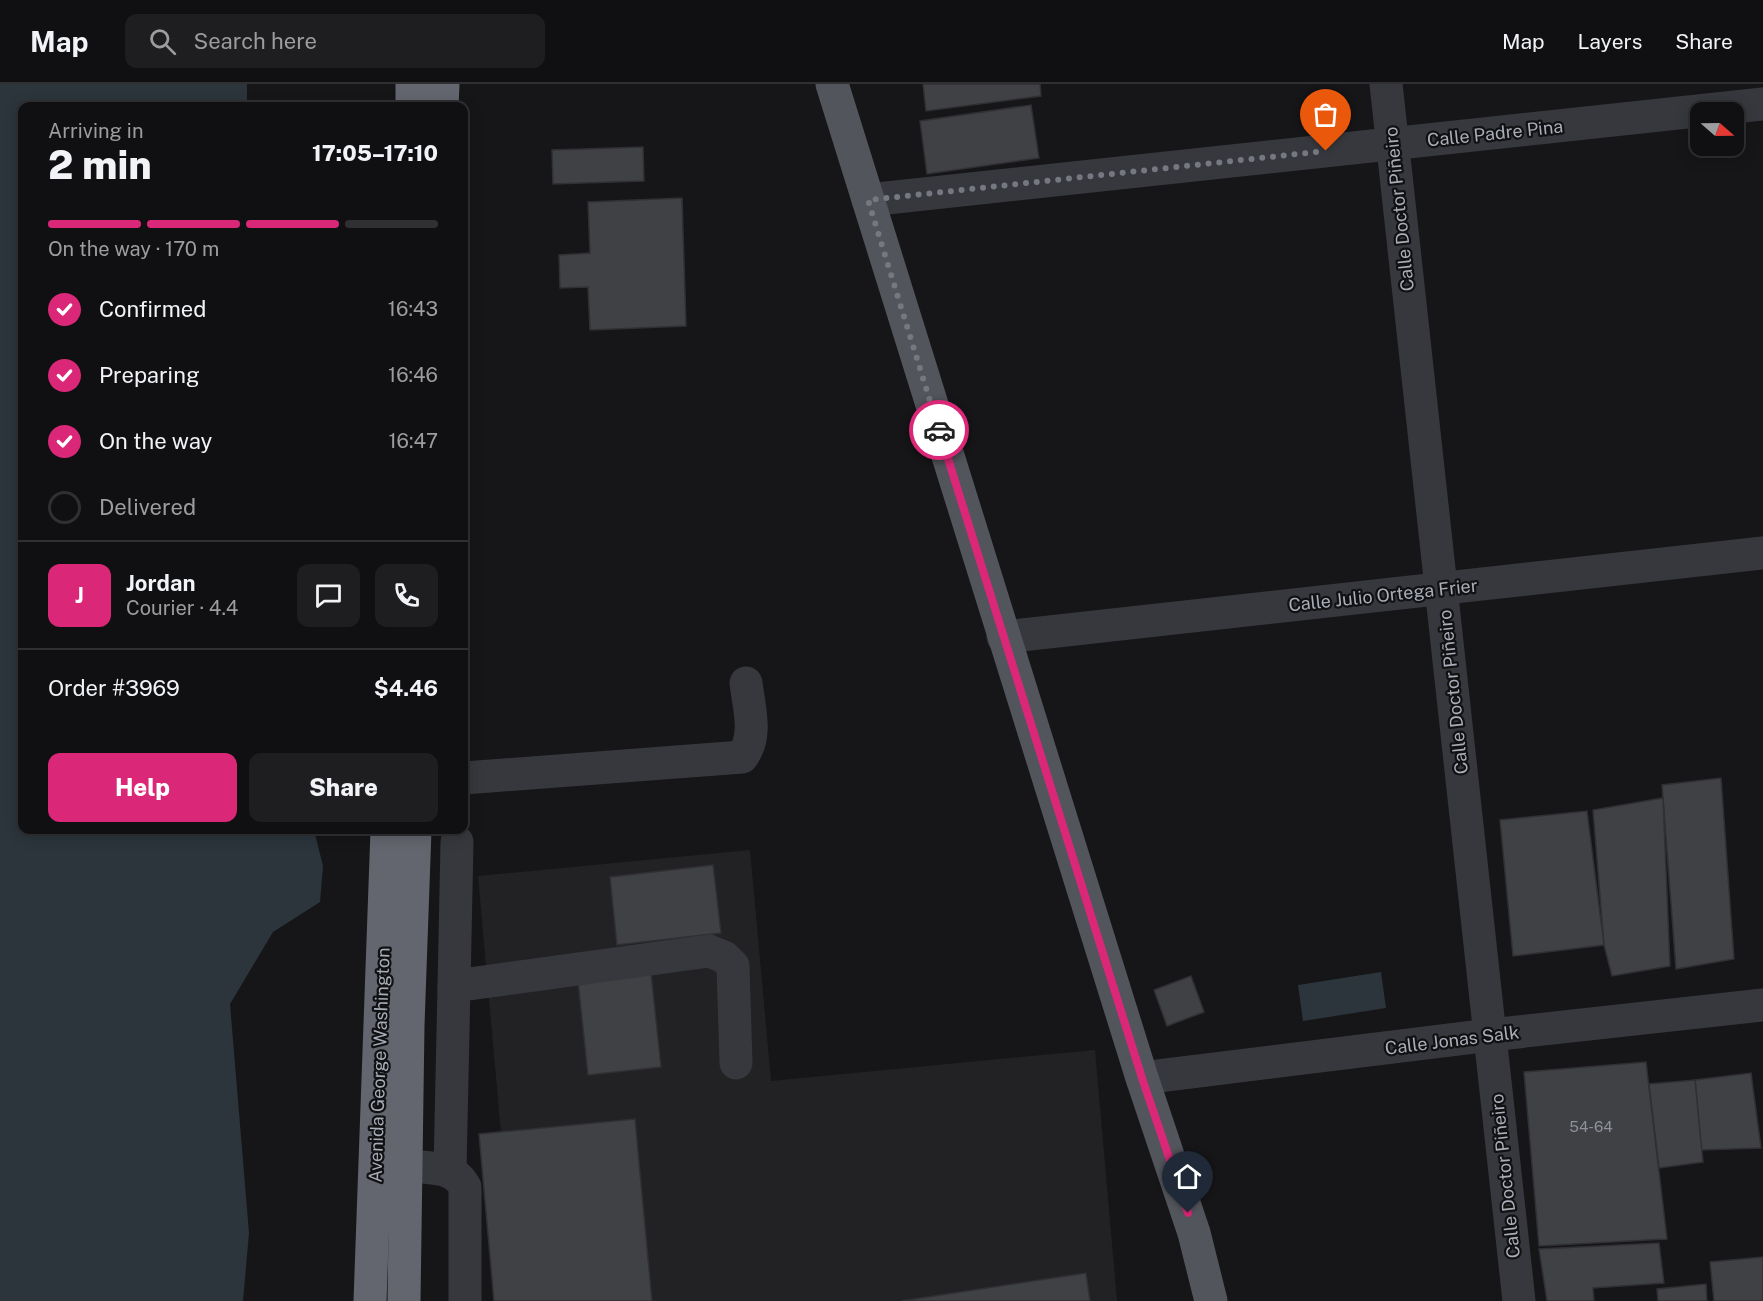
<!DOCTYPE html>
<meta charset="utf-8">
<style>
:root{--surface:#101012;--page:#1e1e20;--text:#f1f3f6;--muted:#9c9d9f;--line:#303032;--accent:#db2777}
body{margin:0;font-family:"Public Sans",sans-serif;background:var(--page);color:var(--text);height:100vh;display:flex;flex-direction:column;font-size:22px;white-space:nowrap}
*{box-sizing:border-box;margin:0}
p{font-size:20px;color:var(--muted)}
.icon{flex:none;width:33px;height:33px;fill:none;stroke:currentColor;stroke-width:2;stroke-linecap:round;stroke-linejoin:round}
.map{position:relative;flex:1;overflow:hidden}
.sheet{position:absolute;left:18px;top:18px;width:450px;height:732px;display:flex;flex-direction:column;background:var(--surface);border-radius:12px;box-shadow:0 3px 15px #0003,0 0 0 2px var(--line)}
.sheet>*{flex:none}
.needle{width:39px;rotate:110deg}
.buttons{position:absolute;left:1690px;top:18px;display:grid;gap:12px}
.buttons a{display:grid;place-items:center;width:54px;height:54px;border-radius:12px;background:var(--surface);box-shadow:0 3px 15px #0003,0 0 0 2px var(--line);font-size:30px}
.pin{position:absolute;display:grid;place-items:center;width:51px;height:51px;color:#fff;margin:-62px -26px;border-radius:50% 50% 50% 0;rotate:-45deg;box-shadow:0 0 6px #0007}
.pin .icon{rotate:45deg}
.courier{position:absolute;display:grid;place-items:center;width:60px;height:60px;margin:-30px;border:4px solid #db2777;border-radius:50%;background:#fff;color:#222;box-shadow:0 2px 8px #0007}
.overview em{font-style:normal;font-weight:800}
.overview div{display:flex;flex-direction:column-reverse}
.overview{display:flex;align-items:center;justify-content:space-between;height:102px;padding:0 30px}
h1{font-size:39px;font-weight:800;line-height:45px}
.bar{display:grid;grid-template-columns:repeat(4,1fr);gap:9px 6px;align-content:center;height:72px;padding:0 30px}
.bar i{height:8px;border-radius:4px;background:var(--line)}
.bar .selected{background:var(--accent)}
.bar p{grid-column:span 4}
.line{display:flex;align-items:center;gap:15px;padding:0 30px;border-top:2px solid var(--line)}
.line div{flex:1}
.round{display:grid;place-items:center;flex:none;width:63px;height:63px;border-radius:12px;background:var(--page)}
ol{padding:0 30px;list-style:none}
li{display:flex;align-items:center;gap:18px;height:66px}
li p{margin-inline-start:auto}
li .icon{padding:6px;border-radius:50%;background:var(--accent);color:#fff;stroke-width:4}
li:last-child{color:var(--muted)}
li i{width:33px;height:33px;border:3px solid var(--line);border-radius:50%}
.button{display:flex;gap:12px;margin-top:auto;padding:12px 30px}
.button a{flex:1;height:69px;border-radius:12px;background:var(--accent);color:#fff;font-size:24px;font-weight:800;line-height:69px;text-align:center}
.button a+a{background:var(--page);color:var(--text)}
header{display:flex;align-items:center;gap:36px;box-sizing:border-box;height:84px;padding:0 30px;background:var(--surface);border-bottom:2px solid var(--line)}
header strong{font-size:28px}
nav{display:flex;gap:33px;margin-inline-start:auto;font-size:21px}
.search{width:420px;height:54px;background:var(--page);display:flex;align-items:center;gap:15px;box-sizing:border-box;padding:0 21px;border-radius:12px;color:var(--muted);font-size:22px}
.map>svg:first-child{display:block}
.built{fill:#222225}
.water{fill:#2c353c}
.building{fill:#404145;stroke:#303034;stroke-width:1.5}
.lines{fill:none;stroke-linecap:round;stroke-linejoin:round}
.minor{stroke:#37383d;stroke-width:33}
.major{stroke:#53555c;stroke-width:33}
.highway{stroke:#63666e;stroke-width:33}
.done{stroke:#757880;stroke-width:6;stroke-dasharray:0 10.8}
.route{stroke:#db2777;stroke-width:8}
.labels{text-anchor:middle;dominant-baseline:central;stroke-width:4.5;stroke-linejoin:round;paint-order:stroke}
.number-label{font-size:15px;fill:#8e929b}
.street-label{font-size:18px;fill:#a8adb8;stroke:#111113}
</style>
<header>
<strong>Map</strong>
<div class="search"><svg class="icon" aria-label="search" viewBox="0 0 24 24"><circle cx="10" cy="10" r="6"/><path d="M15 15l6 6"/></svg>Search here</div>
<nav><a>Map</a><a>Layers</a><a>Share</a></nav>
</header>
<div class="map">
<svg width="1763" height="1217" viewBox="0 0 1763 1217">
<rect width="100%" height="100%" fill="#161618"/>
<polygon class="built" points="750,766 771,997 1095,966 1117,1217 516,1217 478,792"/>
<g class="water">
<polygon points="0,0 247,0 247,22 22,22 22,746 314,746 323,782 320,818 273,848 230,920 249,1149 243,1217 0,1217"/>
<polygon points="1381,888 1386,924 1303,937 1298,901"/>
</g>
<g class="building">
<polygon points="923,0 1040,0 1041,12 926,27"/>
<polygon points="1031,21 1039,74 927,90 920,37"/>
<polygon points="643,63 644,97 553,100 552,66"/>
<polygon points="682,114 686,242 590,246 588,203 560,204 559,171 590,169 588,118"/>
<polygon points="1721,694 1734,875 1676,885 1662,701"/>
<polygon points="1663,714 1670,882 1612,892 1604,861 1593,726"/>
<polygon points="1587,727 1604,861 1513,872 1500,736"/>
<polygon points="713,781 721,849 617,861 610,793"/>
<polygon points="651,889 661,983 588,991 578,897"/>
<polygon points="1191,892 1204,928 1167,942 1154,906"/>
<polygon points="1646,978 1667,1155 1539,1162 1524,988"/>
<polygon points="1751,989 1761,1064 1701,1066 1695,996"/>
<polygon points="1695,996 1703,1078 1659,1084 1649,1000"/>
<polygon points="635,1035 652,1217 494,1217 479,1050"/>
<polygon points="1659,1159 1664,1199 1593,1204 1594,1217 1547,1217 1539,1165"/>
<polygon points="1763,1173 1763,1217 1714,1217 1710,1178"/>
<polygon points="1086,1189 1090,1217 901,1217"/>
<polygon points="1706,1200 1707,1217 1658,1217 1657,1205"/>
</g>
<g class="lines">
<g class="minor">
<polyline points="1386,0 1519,1217"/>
<polyline points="868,116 1763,20"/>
<polyline points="1003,553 1763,469"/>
<path d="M464,694L742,673C758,652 749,624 746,599"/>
<polyline points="454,902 457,758"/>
<polyline points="1142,994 1490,951 1763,921"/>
<path d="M406,1082C428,1084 454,1081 465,1103V1217"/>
<polyline points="450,1086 454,902 709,867 724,873 733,882 736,979"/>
</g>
<polyline class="major" points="832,0 1142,994 1194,1149 1211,1217"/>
<g class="highway">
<polyline points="412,22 412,0"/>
<polyline points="442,22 443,0"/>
<polyline points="370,1217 387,746"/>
<polyline points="404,1217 408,941 415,746"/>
</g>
</g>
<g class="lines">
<polyline class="done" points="939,346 868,116 1326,67"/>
<polyline class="route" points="939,346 1142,994 1188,1129"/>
</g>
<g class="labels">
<g class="number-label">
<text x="1591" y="1042">54-64</text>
</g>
<g class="street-label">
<text transform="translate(1495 49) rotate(-6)">Calle Padre Pina</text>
<text transform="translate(1399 125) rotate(-96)">Calle Doctor Piñeiro</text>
<text transform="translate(1383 511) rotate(-6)">Calle Julio Ortega Frier</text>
<text transform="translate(1453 608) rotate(-96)">Calle Doctor Piñeiro</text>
<text transform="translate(1452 956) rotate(-7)">Calle Jonas Salk</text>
<text transform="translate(379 981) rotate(-88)">Avenida George Washington</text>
<text transform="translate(1505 1092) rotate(-96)">Calle Doctor Piñeiro</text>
</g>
</g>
</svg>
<div class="buttons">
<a><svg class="needle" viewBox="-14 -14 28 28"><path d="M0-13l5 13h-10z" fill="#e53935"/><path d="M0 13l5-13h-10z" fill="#9c9d9f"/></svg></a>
</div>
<div class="pin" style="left:1326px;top:67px;background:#ea580c"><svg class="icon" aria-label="bag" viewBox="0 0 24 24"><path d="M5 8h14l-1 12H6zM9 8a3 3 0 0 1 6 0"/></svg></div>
<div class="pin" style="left:1188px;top:1129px;background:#1f2937"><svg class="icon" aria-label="home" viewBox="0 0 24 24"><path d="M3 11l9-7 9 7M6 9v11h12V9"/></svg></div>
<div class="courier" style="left:939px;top:346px"><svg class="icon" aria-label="car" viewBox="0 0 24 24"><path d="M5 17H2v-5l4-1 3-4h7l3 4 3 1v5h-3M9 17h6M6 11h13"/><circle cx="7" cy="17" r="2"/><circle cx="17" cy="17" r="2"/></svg></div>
<section class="sheet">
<div class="overview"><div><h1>2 min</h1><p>Arriving in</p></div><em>17:05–17:10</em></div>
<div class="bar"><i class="selected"></i><i class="selected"></i><i class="selected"></i><i></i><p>On the way · 170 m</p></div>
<ol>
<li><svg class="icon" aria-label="check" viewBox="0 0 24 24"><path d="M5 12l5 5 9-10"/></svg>Confirmed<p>16:43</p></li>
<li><svg class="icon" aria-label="check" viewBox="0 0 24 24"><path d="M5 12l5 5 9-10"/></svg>Preparing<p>16:46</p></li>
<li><svg class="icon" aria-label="check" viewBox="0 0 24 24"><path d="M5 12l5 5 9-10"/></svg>On the way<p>16:47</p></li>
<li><i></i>Delivered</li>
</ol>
<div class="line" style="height:108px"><b class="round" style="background:var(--accent);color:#fff">J</b><div><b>Jordan</b><p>Courier · 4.4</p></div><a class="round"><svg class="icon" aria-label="chat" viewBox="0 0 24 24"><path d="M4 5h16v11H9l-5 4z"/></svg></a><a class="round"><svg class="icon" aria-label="phone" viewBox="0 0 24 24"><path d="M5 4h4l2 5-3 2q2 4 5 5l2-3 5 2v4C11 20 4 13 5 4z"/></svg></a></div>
<div class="line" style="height:78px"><div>Order #3969</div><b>$4.46</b></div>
<div class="button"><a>Help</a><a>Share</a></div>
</section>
</div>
